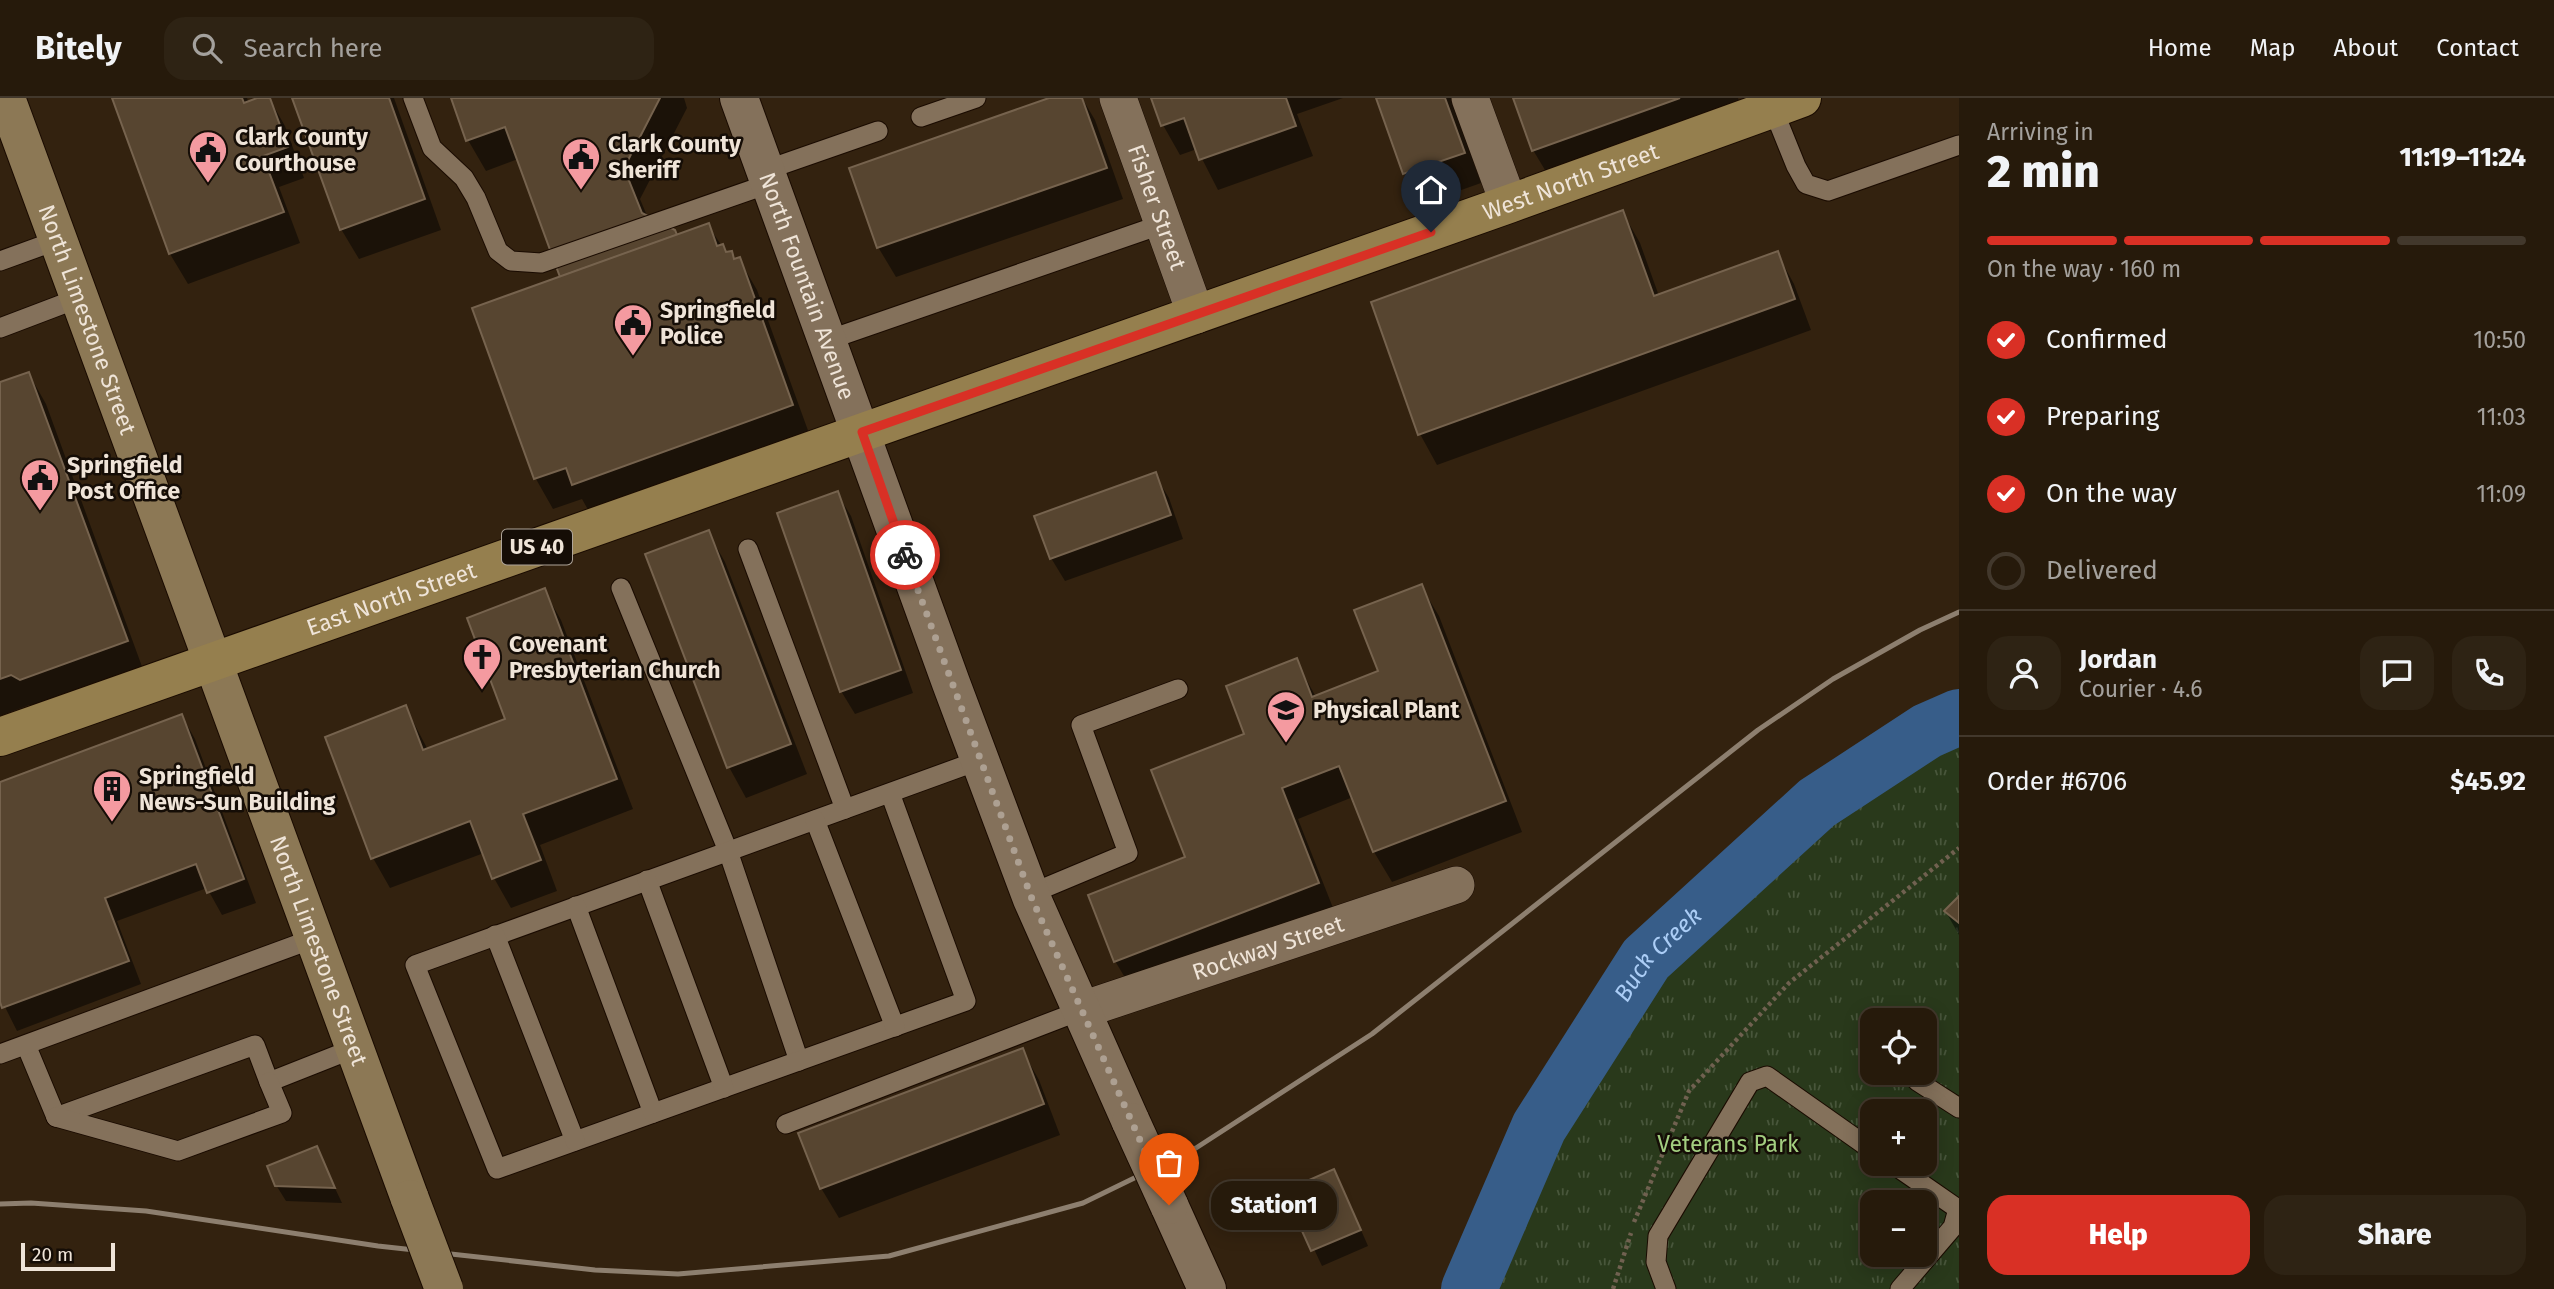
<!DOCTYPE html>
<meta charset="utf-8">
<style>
:root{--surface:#261a0b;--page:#2e2314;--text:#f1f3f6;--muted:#a4a19d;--line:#42382c;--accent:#d93025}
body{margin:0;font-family:"Fira Sans",sans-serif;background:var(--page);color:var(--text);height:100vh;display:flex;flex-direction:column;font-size:26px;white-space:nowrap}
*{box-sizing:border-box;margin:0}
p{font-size:23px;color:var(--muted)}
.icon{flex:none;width:38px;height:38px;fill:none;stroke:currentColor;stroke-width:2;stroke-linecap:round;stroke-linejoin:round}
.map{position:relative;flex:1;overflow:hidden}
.details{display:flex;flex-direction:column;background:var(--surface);width:595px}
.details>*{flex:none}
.buttons{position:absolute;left:1860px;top:910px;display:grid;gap:14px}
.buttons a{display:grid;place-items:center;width:77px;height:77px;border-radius:14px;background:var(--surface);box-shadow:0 4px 18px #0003,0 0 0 2px var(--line);font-size:35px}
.scale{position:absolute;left:21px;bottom:18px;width:94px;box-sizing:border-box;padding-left:7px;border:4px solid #efe4d8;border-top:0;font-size:19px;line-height:24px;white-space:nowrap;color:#efe4d8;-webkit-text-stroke:5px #150d06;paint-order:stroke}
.pin{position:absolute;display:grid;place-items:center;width:60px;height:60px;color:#fff;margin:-72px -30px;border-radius:50% 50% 50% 0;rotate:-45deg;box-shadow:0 0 7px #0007}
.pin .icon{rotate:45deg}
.courier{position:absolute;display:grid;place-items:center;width:70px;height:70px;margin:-35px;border:5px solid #d93025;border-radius:50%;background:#fff;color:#222;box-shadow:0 2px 9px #0007}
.bubble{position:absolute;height:49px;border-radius:21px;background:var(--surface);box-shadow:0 4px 18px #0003,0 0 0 2px var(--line);font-size:23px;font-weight:800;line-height:49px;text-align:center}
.head em{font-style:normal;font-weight:800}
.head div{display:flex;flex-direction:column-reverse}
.head{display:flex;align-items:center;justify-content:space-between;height:119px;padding:0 28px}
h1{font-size:46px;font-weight:800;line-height:52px}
.bar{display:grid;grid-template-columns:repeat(4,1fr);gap:10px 7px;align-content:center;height:84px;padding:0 28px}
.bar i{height:9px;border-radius:5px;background:var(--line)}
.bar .selected{background:var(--accent)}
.bar p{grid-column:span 4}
.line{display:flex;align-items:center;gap:18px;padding:0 28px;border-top:2px solid var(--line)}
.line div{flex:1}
.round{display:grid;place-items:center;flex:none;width:74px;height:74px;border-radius:21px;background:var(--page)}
ol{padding:0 28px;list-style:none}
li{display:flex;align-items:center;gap:21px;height:77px}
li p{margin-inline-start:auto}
li .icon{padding:7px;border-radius:50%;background:var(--accent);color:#fff;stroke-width:4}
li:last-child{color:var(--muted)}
li i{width:38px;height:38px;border:4px solid var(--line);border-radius:50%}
.cta{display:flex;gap:14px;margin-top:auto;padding:14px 28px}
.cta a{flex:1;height:80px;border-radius:21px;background:var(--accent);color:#fff;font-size:28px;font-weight:800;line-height:80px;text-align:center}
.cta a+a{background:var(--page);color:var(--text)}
header{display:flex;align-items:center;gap:42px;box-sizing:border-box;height:98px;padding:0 35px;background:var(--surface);border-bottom:2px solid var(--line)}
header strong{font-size:33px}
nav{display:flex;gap:38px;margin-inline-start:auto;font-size:24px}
.search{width:490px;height:63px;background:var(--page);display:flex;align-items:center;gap:18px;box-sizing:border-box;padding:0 24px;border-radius:21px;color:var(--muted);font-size:26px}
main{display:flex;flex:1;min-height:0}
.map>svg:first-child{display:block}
.park{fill:url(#park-tufts);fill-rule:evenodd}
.shadow{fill:#0007}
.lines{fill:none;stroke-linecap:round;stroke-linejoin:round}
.river{stroke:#375d89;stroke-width:56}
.building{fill:#574530;stroke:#76634e;stroke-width:2}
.service-casing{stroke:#1a0b00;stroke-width:21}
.minor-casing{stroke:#1a0b00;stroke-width:38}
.tertiary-casing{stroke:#1a0b00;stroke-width:40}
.secondary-casing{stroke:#1a0b00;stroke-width:40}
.primary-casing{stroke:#1a0b00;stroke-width:40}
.path{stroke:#706150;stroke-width:4.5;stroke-dasharray:3.5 3.5;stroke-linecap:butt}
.service{stroke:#84715b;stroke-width:19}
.minor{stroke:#84715b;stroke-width:37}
.tertiary{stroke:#84715b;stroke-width:38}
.secondary{stroke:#8c7855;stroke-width:38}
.primary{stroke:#957f4e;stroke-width:38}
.rail{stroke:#8d7f6f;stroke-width:5}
.tertiary-bridge-casing{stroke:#1a0b00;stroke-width:40;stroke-linecap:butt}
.secondary-bridge-casing{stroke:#1a0b00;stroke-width:40;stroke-linecap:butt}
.tertiary-bridge{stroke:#84715b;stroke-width:38}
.secondary-bridge{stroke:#8c7855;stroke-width:38}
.done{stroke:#ada092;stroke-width:7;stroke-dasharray:0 12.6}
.route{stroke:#d93025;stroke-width:9}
.labels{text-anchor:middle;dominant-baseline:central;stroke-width:5;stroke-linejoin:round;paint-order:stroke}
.shield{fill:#150d06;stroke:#aea499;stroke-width:2}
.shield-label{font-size:21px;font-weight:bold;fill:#efe4d8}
.poi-label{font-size:23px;font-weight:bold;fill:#efe4d8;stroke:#150d06;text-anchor:start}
.street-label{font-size:23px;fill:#efe4d8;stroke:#150d06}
.park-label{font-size:23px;fill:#a3ce80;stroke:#150d06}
.water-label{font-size:24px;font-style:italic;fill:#abcdf6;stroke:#150d06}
</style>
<header>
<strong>Bitely</strong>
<div class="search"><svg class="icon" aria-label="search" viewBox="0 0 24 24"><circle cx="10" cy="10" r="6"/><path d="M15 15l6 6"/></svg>Search here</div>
<nav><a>Home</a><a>Map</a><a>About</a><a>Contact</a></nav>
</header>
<main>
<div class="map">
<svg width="1959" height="1191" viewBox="0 0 1959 1191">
<defs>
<pattern id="park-tufts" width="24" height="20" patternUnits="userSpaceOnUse" patternTransform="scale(1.75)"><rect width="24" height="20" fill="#29391b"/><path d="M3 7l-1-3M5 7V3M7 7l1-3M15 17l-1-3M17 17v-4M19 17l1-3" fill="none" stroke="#48563b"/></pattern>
</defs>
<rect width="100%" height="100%" fill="#33220f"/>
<path class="park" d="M1959,642V1191H1499L1564,1038L1656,882L1853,710ZM1872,922H1925V975H1872ZM1872,1013H1925V1066H1872ZM1872,1104H1925V1157H1872Z"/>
<g class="shadow">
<polygon points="114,0 247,0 249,5 269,0 285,28 304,80 279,89 300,145 188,186 170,156"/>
<polygon points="294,0 394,0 441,132 359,161 341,131"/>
<polygon points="453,0 684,0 687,10 640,101 648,120 677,138 708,127 727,156 731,155 735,163 739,161 757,192 810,338 591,417 582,401 553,411 536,381 474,212 562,180 518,61 486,73 468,42"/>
<polygon points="1054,0 1082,0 1095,22 1123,101 896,179 878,149"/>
<polygon points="1153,0 1343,0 1297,16 1313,58 1218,92 1197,51 1180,57 1163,27"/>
<polygon points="1378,0 1451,0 1481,85 1422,106 1404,76"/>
<polygon points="1515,0 1738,0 1743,14 1551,82 1533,52"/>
<polygon points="1623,115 1640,145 1659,198 1777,155 1794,186 1811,232 1437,367 1420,336 1373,205"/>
<polygon points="29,276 46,306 144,574 39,612 29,607 0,618 0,286"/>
<polygon points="1155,377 1169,400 1183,441 1065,483 1051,460"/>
<polygon points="837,395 851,418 913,595 855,616 841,593"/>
<polygon points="708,434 725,464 807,676 746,700 729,669"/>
<polygon points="1421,488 1439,518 1522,734 1392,784 1374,754 1353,699 1298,721 1335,815 1133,893 1115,863 1187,760 1247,637 1296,563 1316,599 1381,574"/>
<polygon points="544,492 561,522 633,711 540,747 557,793 511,810 494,780 484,755 390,790 373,760 406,610 428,652 507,622"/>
<polygon points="182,618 195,641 256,805 222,817 207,790 117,823 141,886 17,933 0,899 0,686"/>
<polygon points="1959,801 1959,837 1946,814"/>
<polygon points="1022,952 1039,982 1060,1037 839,1120 821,1090"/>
<polygon points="316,1050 342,1105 286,1103 276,1087"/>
<polygon points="1342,1089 1368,1148 1322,1168 1287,1094"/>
</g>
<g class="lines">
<path class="river" id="s1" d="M1469,1191L1539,1029L1646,861L1817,705L1927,633L1959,619"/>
</g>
<g class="building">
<polygon points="112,0 242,0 244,5 257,0 270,0 288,49 263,58 284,114 169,156"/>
<polygon points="292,0 389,0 425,101 340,132"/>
<polygon points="451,0 660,0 624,70 642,115 675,132 677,137 560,179 505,29 466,43"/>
<polygon points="1049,0 1082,0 1107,70 877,150 849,70"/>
<polygon points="1151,0 1286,0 1296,28 1199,62 1184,20 1161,28"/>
<polygon points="1376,0 1445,0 1465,55 1403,76"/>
<polygon points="1513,0 1680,0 1532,53"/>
<polygon points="1623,112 1654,198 1778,153 1795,201 1418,337 1371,204"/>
<polygon points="709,125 717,148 723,146 726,154 732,153 734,161 740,159 793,307 572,387 566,370 534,381 472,210"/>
<polygon points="29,274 128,543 20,582 11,577 0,581 0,284"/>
<polygon points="1156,374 1171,417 1050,461 1034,418"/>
<polygon points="838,393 901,572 840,594 777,415"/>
<polygon points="709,432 791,646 727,670 645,456"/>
<polygon points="1422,486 1506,703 1373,754 1339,668 1282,690 1319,785 1114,864 1088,797 1185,759 1151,672 1244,636 1226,588 1297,560 1312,599 1378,573 1354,512"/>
<polygon points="545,490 617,681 523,716 541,762 492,781 470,723 371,761 325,639 406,607 423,652 505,621 467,520"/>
<polygon points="182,616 244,781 207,795 196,766 105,800 129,863 2,910 0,904 0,684"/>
<polygon points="1959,798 1959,825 1944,813"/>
<polygon points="1023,950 1044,1006 820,1091 798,1035"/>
<polygon points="317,1048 335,1090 275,1088 267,1068"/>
<polygon points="1334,1071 1361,1132 1311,1153 1284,1093"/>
</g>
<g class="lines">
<g class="service-casing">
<g id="service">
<polyline points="413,0 432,50 464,80 476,100 498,153 511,163 541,165 771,85"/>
<polyline points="1773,11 1796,68 1806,86 1828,93 1959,47"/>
<polyline points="921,19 976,0"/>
<polyline points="766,72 878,33"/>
<polyline points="0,163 58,142"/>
<polyline points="0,230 79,200"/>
<polyline points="828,242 1163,126"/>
<polyline points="748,451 845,711"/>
<polyline points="621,490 728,753 799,963"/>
<polyline points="890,695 966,903 497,1071 415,867 980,662"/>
<polyline points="815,722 895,929"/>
<polyline points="647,782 724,990"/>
<polyline points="1030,796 1128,755 1081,627 1178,591"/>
<polyline points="576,808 653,1015"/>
<polyline points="495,837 575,1043"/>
<polyline points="26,947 56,1019"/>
<polyline points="0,956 315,840"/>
<polyline points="1917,983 1959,1010"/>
<polyline points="56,1019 255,947 269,984 355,950"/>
<polyline points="56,1019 178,1053 282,1015 269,984"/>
<polyline points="786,1026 1082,912"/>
<polyline points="1893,1066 1958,1111 1953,1129 1900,1191"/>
<polyline points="1666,1191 1656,1164 1658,1138 1750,984 1767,978 1872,1052"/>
</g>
</g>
<g class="minor-casing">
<g id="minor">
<path id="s2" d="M1118,0L1196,217"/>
<polyline points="1470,0 1509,106"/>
<path id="s3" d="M1082,912L1456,787"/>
</g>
</g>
<g class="tertiary-casing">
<g id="tertiary">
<path id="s4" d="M739,0L951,585L1032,801L1131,1024"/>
<polyline points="1169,1107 1207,1191"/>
</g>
</g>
<g class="secondary-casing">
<g id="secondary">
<path id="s5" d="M6,0L410,1101"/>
</g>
</g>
<g class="primary-casing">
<g id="primary">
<path id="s6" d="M0,639L1509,106L1802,0"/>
</g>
</g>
<g class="path">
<polyline points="1634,1124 1689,993 1789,885 1959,750"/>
<polyline points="1613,1191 1631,1135"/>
</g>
<use href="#service" class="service"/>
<use href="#minor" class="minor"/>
<use href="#tertiary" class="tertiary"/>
<use href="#secondary" class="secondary"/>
<use href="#primary" class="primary"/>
<polyline class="rail" points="0,1106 31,1105 146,1113 378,1148 595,1172 678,1176 889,1158 1083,1105 1196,1050 1372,936 1758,632 1833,581 1920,532 1959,514"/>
<g class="tertiary-bridge-casing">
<polyline id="tertiary-bridge" points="1131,1024 1169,1107"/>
</g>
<g class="secondary-bridge-casing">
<polyline id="secondary-bridge" points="410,1101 444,1191"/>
</g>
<use href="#tertiary-bridge" class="tertiary-bridge"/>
<use href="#secondary-bridge" class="secondary-bridge"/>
</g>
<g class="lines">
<polyline class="done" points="905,457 1032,801 1169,1107"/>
<polyline class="route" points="905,457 862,334 1431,134"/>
</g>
<defs>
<g id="civic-pin" transform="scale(2.0125)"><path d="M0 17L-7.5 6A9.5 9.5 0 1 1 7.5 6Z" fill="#f49aa0" stroke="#150d06"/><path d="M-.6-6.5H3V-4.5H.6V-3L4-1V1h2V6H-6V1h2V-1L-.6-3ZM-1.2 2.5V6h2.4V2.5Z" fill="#111"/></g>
<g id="church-pin" transform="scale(2.0125)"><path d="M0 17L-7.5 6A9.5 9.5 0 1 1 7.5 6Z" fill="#f49aa0" stroke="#150d06"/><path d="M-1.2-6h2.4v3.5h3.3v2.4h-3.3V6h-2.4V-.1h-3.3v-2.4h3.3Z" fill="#111"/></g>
<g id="university-pin" transform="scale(2.0125)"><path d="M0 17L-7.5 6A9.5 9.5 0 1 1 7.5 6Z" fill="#f49aa0" stroke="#150d06"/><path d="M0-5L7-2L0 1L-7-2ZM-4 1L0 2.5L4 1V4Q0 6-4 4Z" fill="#111"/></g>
<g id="building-pin" transform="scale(2.0125)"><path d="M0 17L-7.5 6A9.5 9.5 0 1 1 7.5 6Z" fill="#f49aa0" stroke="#150d06"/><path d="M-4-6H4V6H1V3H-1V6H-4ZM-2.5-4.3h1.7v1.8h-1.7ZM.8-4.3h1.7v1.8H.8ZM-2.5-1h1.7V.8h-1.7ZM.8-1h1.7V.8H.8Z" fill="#111"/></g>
</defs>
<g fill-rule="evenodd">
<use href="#civic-pin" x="208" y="52"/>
<use href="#civic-pin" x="581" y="59"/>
<use href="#civic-pin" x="633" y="225"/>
<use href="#civic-pin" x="40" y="380"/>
<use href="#church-pin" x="482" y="559"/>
<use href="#university-pin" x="1286" y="612"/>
<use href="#building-pin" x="112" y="691"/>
</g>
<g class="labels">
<rect class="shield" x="502" y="431.5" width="70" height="35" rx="5"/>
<g class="shield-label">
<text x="537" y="449">US 40</text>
</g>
<g class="poi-label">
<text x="235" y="39">Clark County<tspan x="235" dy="26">Courthouse</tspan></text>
<text x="608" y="46">Clark County<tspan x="608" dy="26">Sheriff</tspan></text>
<text x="660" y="212">Springfield<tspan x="660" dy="26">Police</tspan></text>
<text x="67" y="367">Springfield<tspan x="67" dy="26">Post Office</tspan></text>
<text x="509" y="546">Covenant<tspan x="509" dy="26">Presbyterian Church</tspan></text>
<text x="1313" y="612">Physical Plant</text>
<text x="139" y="678">Springfield<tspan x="139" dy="26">News-Sun Building</tspan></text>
</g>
<g class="street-label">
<text stroke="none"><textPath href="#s6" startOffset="1666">West North Street</textPath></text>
<text stroke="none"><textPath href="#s2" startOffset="116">Fisher Street</textPath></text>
<text stroke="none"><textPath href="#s4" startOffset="200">North Fountain Avenue</textPath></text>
<text stroke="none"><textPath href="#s5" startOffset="236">North Limestone Street</textPath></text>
<text stroke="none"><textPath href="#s6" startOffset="415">East North Street</textPath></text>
<text stroke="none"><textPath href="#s3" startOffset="196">Rockway Street</textPath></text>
<text stroke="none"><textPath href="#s5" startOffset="908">North Limestone Street</textPath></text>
</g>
<g class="park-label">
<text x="1728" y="1046">Veterans Park</text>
</g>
<g class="water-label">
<text stroke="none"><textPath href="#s1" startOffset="387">Buck Creek</textPath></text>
</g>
</g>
</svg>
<div class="buttons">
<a><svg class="icon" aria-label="locate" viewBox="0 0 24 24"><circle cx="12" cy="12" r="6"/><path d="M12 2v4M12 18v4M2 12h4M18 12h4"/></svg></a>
<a>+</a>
<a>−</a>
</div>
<div class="scale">20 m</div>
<div class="pin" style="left:1169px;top:1107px;background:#ea580c"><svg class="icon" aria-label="bag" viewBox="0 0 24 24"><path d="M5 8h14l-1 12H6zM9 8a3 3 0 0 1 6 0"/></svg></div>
<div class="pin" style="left:1431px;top:134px;background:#1f2937"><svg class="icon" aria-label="home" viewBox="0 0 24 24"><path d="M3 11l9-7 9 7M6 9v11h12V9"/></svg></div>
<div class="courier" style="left:905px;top:457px"><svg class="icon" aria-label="bike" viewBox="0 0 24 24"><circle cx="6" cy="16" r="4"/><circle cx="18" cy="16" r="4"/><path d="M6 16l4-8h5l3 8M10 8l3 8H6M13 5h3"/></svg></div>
<div class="bubble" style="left:1211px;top:1083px;width:126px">Station1</div>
</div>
<section class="details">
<div class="head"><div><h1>2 min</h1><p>Arriving in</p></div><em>11:19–11:24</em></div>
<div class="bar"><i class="selected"></i><i class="selected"></i><i class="selected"></i><i></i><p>On the way · 160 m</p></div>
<ol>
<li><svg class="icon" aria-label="check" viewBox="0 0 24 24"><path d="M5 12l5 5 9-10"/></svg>Confirmed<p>10:50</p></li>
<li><svg class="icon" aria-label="check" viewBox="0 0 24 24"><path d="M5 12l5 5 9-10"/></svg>Preparing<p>11:03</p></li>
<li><svg class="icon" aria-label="check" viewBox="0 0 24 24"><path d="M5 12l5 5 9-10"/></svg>On the way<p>11:09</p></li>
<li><i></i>Delivered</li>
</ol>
<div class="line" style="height:126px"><a class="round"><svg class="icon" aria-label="person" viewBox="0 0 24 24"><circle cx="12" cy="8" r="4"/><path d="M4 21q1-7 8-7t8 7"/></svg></a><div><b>Jordan</b><p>Courier · 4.6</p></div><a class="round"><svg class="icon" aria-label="chat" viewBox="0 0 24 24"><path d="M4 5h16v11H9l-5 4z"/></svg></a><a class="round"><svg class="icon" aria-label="phone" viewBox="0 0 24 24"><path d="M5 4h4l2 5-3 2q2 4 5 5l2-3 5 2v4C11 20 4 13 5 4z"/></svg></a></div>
<div class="line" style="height:91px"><div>Order #6706</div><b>$45.92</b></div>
<div class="cta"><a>Help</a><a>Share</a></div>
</section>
</main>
